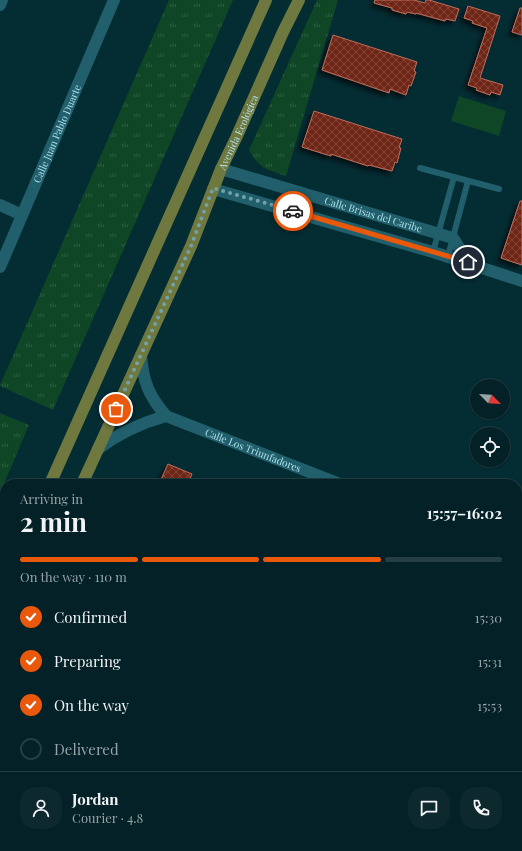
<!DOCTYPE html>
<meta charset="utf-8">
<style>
:root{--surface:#032126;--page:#0d292e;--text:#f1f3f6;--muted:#97a3a7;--line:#243e43;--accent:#ea580c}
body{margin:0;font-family:"Playfair Display",serif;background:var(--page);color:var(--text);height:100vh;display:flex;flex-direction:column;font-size:15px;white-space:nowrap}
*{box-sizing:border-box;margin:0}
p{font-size:13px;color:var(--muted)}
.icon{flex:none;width:22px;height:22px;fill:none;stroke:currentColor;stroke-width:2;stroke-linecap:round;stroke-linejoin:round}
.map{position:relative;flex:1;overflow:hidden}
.details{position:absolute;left:0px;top:479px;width:522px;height:372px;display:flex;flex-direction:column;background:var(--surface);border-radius:16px 16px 0 0;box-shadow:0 1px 3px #0004,0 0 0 1px var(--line)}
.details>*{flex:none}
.needle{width:26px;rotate:114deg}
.controls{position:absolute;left:470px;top:379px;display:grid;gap:8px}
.controls a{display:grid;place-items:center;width:40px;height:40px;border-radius:50%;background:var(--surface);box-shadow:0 1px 3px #0004,0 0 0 1px var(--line);font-size:20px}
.pin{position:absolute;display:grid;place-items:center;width:34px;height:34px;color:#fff;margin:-17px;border:2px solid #fff;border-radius:50%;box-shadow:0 1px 4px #0007}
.courier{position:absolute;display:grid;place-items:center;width:40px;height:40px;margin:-20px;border:3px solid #ea580c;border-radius:50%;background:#fff;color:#222;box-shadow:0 1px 5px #0007}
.summary em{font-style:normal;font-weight:700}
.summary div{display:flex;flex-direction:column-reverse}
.summary{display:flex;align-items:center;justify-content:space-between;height:68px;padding:0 20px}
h1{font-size:26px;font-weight:700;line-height:30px}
.bar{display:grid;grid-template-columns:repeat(4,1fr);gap:6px 4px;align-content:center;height:48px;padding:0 20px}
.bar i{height:5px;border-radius:3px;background:var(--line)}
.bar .active{background:var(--accent)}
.bar p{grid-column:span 4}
.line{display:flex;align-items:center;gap:10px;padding:0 20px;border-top:1px solid var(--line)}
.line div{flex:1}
.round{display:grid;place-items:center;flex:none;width:42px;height:42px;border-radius:16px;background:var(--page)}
ol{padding:0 20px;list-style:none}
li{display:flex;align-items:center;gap:12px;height:44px}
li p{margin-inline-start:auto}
li .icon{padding:4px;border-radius:50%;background:var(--accent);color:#fff;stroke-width:4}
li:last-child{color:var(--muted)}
li i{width:22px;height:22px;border:2px solid var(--line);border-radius:50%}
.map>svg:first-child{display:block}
.grass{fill:url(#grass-tufts)}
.pitch{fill:#0f4625}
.building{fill:url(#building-cross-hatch);stroke:#c06d5c;filter:url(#shadow)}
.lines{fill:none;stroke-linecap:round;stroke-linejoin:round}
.lane{stroke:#205f6b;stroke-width:6}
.street{stroke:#205f6b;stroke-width:12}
.primary{stroke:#6f783f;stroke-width:12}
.done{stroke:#72a2ab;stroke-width:4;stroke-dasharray:0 7.2}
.route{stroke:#ea580c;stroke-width:5}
.labels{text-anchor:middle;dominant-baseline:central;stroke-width:3;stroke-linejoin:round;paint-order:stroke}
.street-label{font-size:10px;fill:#aee1ec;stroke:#001318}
</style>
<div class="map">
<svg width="522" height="851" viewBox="0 0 522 851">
<defs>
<pattern id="grass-tufts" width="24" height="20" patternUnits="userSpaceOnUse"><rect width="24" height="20" fill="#0f4625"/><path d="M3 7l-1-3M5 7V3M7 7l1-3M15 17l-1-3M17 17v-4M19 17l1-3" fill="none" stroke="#2f6045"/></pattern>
<pattern id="building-cross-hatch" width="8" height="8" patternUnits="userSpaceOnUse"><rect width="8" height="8" fill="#702517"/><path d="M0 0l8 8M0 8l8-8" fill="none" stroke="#824439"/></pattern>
<filter id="shadow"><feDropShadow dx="-3.5" dy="3.5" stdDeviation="2" flood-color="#0009"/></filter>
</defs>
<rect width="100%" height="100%" fill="#042c33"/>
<g class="grass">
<polygon points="169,0 233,0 53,410 0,386 0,385"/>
<path d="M317,0H338L286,176C268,170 258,168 249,150Z"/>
<polygon points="0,413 29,425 0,493"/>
<polygon points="0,724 5,726 5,846 254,846 253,851 0,851"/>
</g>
<polygon class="pitch" points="459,96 506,111 499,136 451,121"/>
<g class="building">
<polygon points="375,0 414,0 425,3 426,0 429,0 459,9 455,21 446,19 445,21 416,13 416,14 407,12 406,14 392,10 392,8 374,3"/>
<polygon points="468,6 500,16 480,78 503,85 500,95 491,92 490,95 476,90 477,88 468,85 487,28 472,23 473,21 464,18"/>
<polygon points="520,8 522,8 522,35 512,32"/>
<polygon points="333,35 417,62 414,71 416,72 411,86 409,85 406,95 390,89 389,93 322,70"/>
<polygon points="314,111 402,139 399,148 401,148 397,163 395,162 392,171 369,165 368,166 331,154 331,156 302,147"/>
<polygon points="520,201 522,201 522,265 501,258"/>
<polygon points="168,464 192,474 188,484 159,484"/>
</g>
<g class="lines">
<g class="lane">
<polyline points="420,168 499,189"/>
<polyline points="433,252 454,177"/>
<polyline points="448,256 468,181"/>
<polyline points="517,740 522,742"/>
</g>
<g class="street">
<polyline points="0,5 2,0"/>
<path id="s1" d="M221,169L453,238L468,262"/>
<polyline points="213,189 433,252 522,281"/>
<polyline points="0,205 22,215"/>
<path id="s2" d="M0,267L114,0"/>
<path id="s3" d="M141,355C143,382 149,396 166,416L340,484"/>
<path d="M98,449C119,433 141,423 166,416"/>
<polyline points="517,557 522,559"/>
</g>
<g class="primary">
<polyline points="50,484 266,0"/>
<path id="s4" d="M82,484L191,246L221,169L236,138L283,32L299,0"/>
<polyline points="0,591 5,580"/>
<polyline points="0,653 5,643"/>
</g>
</g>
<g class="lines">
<polyline class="done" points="116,409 191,246 213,188 293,211"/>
<polyline class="route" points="293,211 468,262"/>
</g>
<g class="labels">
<g class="street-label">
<text stroke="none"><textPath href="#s4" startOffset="385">Avenida Ecológica</textPath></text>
<text stroke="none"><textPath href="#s2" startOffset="145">Calle Juan Pablo Duarte</textPath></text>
<text stroke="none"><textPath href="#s1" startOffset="159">Calle Brisas del Caribe</textPath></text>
<text stroke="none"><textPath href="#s3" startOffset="161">Calle Los Triunfadores</textPath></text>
</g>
</g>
</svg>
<div class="controls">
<a><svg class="needle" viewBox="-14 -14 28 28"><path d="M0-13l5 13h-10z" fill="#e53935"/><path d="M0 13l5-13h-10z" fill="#97a3a7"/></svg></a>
<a><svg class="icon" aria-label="locate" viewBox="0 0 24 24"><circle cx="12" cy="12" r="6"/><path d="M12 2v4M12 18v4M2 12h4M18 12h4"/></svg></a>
</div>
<div class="pin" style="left:116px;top:409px;background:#ea580c"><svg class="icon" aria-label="bag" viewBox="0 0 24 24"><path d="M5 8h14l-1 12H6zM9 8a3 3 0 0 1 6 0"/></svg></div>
<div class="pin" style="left:468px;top:262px;background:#1f2937"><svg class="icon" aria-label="home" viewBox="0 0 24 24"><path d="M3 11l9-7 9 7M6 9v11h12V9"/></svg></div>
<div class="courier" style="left:293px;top:211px"><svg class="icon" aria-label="car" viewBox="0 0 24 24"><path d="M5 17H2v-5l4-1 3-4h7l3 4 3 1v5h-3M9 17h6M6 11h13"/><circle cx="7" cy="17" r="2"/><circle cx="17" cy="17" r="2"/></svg></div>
<section class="details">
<div class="summary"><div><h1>2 min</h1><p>Arriving in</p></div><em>15:57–16:02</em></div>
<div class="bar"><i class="active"></i><i class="active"></i><i class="active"></i><i></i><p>On the way · 110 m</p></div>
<ol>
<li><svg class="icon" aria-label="check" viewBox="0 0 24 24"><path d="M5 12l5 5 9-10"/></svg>Confirmed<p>15:30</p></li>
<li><svg class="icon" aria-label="check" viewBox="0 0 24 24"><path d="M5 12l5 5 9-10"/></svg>Preparing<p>15:31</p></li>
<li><svg class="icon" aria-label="check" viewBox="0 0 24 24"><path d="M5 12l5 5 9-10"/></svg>On the way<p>15:53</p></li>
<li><i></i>Delivered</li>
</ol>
<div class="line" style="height:72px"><a class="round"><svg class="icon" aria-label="person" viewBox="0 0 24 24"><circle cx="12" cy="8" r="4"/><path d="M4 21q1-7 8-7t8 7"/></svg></a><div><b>Jordan</b><p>Courier · 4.8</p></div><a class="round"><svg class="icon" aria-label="chat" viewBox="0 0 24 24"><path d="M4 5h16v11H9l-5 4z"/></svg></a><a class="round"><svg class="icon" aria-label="phone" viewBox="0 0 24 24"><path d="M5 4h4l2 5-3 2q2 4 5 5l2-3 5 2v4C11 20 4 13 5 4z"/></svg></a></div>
</section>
</div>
